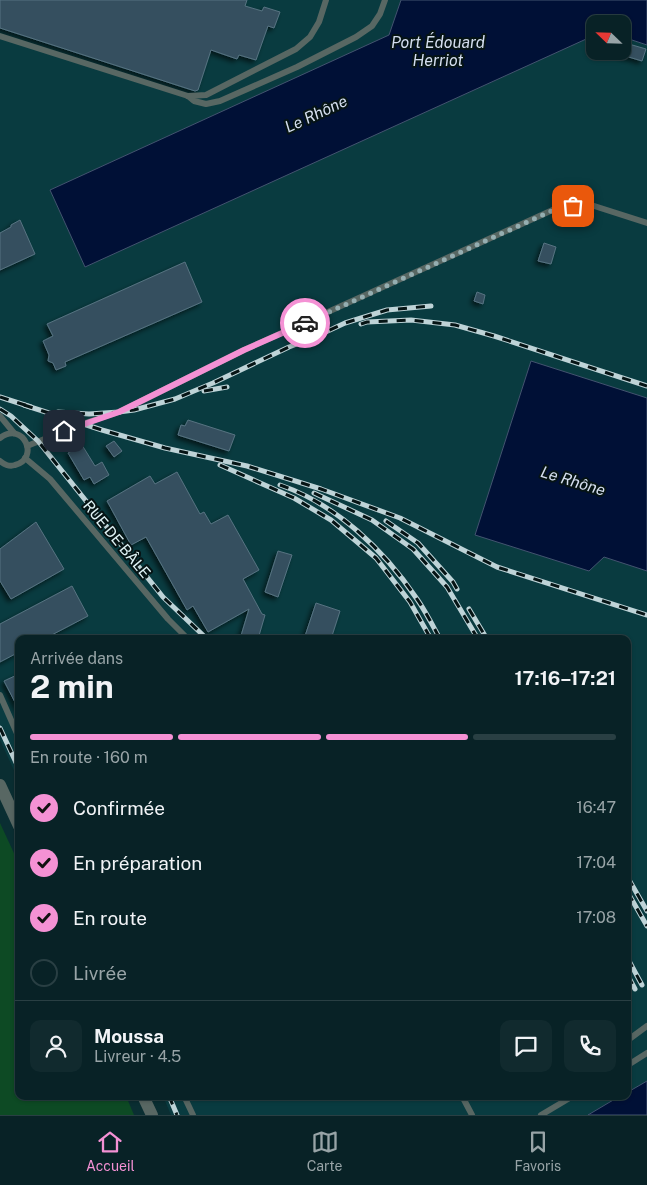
<!DOCTYPE html>
<html lang="fr">
<meta charset="utf-8">
<style>
:root{--surface:#082226;--page:#112a2e;--text:#f1f3f6;--muted:#98a4a7;--line:#293f43;--accent:#f491d4}
body{margin:0;font-family:"Public Sans",sans-serif;background:var(--page);color:var(--text);height:100vh;display:flex;flex-direction:column;font-size:19px;white-space:nowrap}
*{box-sizing:border-box;margin:0}
p{font-size:16px;color:var(--muted)}
.icon{flex:none;width:28px;height:28px;fill:none;stroke:currentColor;stroke-width:2;stroke-linecap:round;stroke-linejoin:round}
.map{position:relative;flex:1;overflow:hidden}
.drawer{position:absolute;left:15px;top:635px;width:616px;height:465px;display:flex;flex-direction:column;background:var(--surface);border-radius:10px;box-shadow:0 1px 4px #0004,0 0 0 1px var(--line)}
.drawer>*{flex:none}
.needle{width:32px;rotate:293deg}
.tools{position:absolute;left:586px;top:15px;display:grid;gap:10px}
.tools a{display:grid;place-items:center;width:45px;height:45px;border-radius:10px;background:var(--surface);box-shadow:0 1px 4px #0004,0 0 0 1px var(--line);font-size:25px}
.pin{position:absolute;display:grid;place-items:center;width:42px;height:42px;color:#fff;margin:-21px;border-radius:10px;box-shadow:0 2px 8px #0006}
.courier{position:absolute;display:grid;place-items:center;width:50px;height:50px;margin:-25px;border:4px solid #f491d4;border-radius:50%;background:#fff;color:#222;box-shadow:0 1px 6px #0007}
.head em{font-style:normal;font-weight:700}
.head div{display:flex;flex-direction:column-reverse}
.head{display:flex;align-items:center;justify-content:space-between;height:85px;padding:0 15px}
h1{font-size:32px;font-weight:700;line-height:38px}
.bar{display:grid;grid-template-columns:repeat(4,1fr);gap:8px 5px;align-content:center;height:60px;padding:0 15px}
.bar i{height:6px;border-radius:4px;background:var(--line)}
.bar .current{background:var(--accent)}
.bar p{grid-column:span 4}
.line{display:flex;align-items:center;gap:12px;padding:0 15px;border-top:1px solid var(--line)}
.line div{flex:1}
.round{display:grid;place-items:center;flex:none;width:52px;height:52px;border-radius:10px;background:var(--page)}
ol{padding:0 15px;list-style:none}
li{display:flex;align-items:center;gap:15px;height:55px}
li p{margin-inline-start:auto}
li .icon{padding:5px;border-radius:50%;background:var(--accent);color:#111;stroke-width:4}
li:last-child{color:var(--muted)}
li i{width:28px;height:28px;border:2px solid var(--line);border-radius:50%}
.tab-bar{display:flex;justify-content:space-around;align-items:center;height:70px;border-top:1px solid var(--line);background:var(--surface);font-size:14px;color:var(--muted)}
.tab-bar a{display:grid;justify-items:center;gap:2px}
.tab-bar .current{color:var(--accent)}
.map>svg:first-child{display:block}
.built{fill:#093b40}
.green{fill:#0d4a24}
.water{fill:#001036;stroke:#435470}
.building{fill:#35505e;stroke:#577382;filter:url(#shadow)}
.lines{fill:none;stroke-linecap:round;stroke-linejoin:round}
.lane{stroke:#586763;stroke-width:6}
.street{stroke:#586763;stroke-width:12}
.rail-casing{stroke:#bed3d7;stroke-width:5}
.rail{stroke:#061415;stroke-width:3;stroke-dasharray:9;stroke-linecap:butt}
.done{stroke:#95aeb1;stroke-width:5;stroke-dasharray:0 9}
.route{stroke:#f491d4;stroke-width:6}
.labels{text-anchor:middle;dominant-baseline:central;stroke-width:4;stroke-linejoin:round;paint-order:stroke}
.street-label{font-size:15px;fill:#e0f3f6;stroke:#061415}
.water-label{font-size:16px;font-style:italic;fill:#d4deef;stroke:#061415}
</style>
<div class="map">
<svg width="647" height="1115" viewBox="0 0 647 1115">
<defs>
<filter id="shadow"><feDropShadow dx="-3" dy="3" stdDeviation="2.5" flood-color="#0009"/></filter>
</defs>
<rect width="100%" height="100%" fill="#0a2e32"/>
<g class="built">
<polygon points="0,0 401,0 390,35 50,190 85,267 595,35 595,51 622,51 623,37 647,45 647,398 531,361 475,535 604,557 647,571 647,1081 628,1092 628,639 19,639 19,781 0,740"/>
<polygon points="163,1096 620,1096 588,1115 171,1115"/>
</g>
<polygon class="green" points="0,823 19,864 19,1096 126,1096 134,1115 0,1115"/>
<g class="water">
<polygon points="401,0 647,0 647,45 623,37 622,24 595,24 595,35 85,267 50,190 389,35"/>
<polygon points="531,361 647,398 647,571 604,557 589,571 475,535"/>
<polygon points="647,1081 647,1115 588,1115 620,1096 628,1096 628,1092"/>
</g>
<g class="building">
<polygon points="0,0 247,0 245,6 262,11 264,7 280,12 274,28 268,26 256,60 239,55 237,59 211,50 198,90 195,91 0,28"/>
<polygon points="622,42 646,49 642,61 622,55"/>
<polygon points="20,220 35,254 0,270 0,233 11,227 11,225"/>
<polygon points="544,243 556,247 551,264 538,261"/>
<polygon points="185,262 202,302 65,362 66,366 56,370 53,363 48,361 49,355 43,341 53,336 47,324"/>
<polygon points="477,292 485,295 483,304 474,301"/>
<polygon points="188,420 235,435 229,451 178,435 181,425 185,426"/>
<polygon points="114,441 122,451 114,457 106,446"/>
<polygon points="82,445 95,466 102,462 109,475 94,484 90,477 84,480 68,453"/>
<polygon points="177,472 200,514 204,512 211,524 228,515 259,570 243,579 262,614 265,615 258,639 240,639 249,609 208,632 193,606 187,610 146,537 131,545 107,501 150,476 155,484"/>
<polygon points="36,522 64,569 11,599 0,581 0,549"/>
<polygon points="278,551 292,555 278,597 265,592"/>
<polygon points="72,586 88,616 44,639 19,639 19,652 0,662 0,624"/>
<polygon points="316,603 340,611 331,639 314,639 305,636"/>
<polygon points="19,674 19,710 4,681"/>
</g>
<g class="lines">
<g class="lane">
<polyline points="0,36 188,96 194,101 206,104 220,101 297,67 356,37 372,26 380,14 385,0"/>
<polyline points="188,96 206,95 296,49 310,37 319,22 326,0"/>
<polyline points="0,416 14,433"/>
<path d="M0,438C24,420 40,459 15,465C9,467 5,465 0,461"/>
<polyline points="27,446 82,424 119,412 244,350 557,208 588,204 647,223"/>
<polyline points="25,458 50,479 168,619 188,639"/>
<polyline points="0,695 19,738"/>
<polyline points="628,1040 647,1026"/>
<polyline points="628,1065 647,1053"/>
<polyline points="184,1096 193,1115"/>
<polyline points="462,1096 472,1115"/>
<polyline points="541,1115 573,1096"/>
</g>
<g class="street">
<polyline points="0,785 19,826"/>
<polyline points="143,1096 152,1115"/>
</g>
<g class="rail-casing">
<g id="rail">
<polyline points="361,324 367,322 411,320 455,325 494,336 647,386"/>
<polyline points="204,391 227,387"/>
<polyline points="0,397 31,407"/>
<polyline points="24,405 102,430 165,448 247,466 321,489 400,518 497,567 647,615"/>
<polyline points="0,409 11,416 38,441 163,597 207,639"/>
<polyline points="58,412 89,414 119,412 134,410 175,399 213,383 289,347 315,337 345,323 387,310 431,306"/>
<polyline points="220,465 294,498 331,520 376,558 410,602 431,639"/>
<path d="M280,485C336,504 384,550 417,599C426,612 433,626 440,639"/>
<polyline points="314,493 372,520 413,549 447,587 478,639"/>
<polyline points="386,521 418,543 453,582 457,589"/>
<polyline points="469,609 487,639"/>
<polyline points="0,728 19,769"/>
<polyline points="628,878 647,911"/>
<polyline points="628,893 647,926"/>
<polyline points="628,959 642,985"/>
<polyline points="628,976 635,989"/>
<polyline points="169,1096 177,1115"/>
</g>
</g>
<use href="#rail" class="rail"/>
</g>
<g class="lines">
<polyline class="done" points="305,323 558,208 573,206"/>
<polyline class="route" points="64,431 119,412 244,350 305,323"/>
</g>
<g class="labels">
<g class="street-label">
<text transform="translate(117 539) rotate(50)">RUE DE BÂLE</text>
</g>
<g class="water-label">
<text x="438" y="42">Port Édouard<tspan x="438" dy="18">Herriot</tspan></text>
<text transform="translate(316 114) rotate(-25)">Le Rhône</text>
<text transform="translate(573 481) rotate(17)">Le Rhône</text>
</g>
</g>
</svg>
<div class="tools">
<a><svg class="needle" viewBox="-14 -14 28 28"><path d="M0-13l5 13h-10z" fill="#e53935"/><path d="M0 13l5-13h-10z" fill="#98a4a7"/></svg></a>
</div>
<div class="pin" style="left:573px;top:206px;background:#ea580c"><svg class="icon" aria-label="bag" viewBox="0 0 24 24"><path d="M5 8h14l-1 12H6zM9 8a3 3 0 0 1 6 0"/></svg></div>
<div class="pin" style="left:64px;top:431px;background:#1f2937"><svg class="icon" aria-label="home" viewBox="0 0 24 24"><path d="M3 11l9-7 9 7M6 9v11h12V9"/></svg></div>
<div class="courier" style="left:305px;top:323px"><svg class="icon" aria-label="car" viewBox="0 0 24 24"><path d="M5 17H2v-5l4-1 3-4h7l3 4 3 1v5h-3M9 17h6M6 11h13"/><circle cx="7" cy="17" r="2"/><circle cx="17" cy="17" r="2"/></svg></div>
<section class="drawer">
<div class="head"><div><h1>2 min</h1><p>Arrivée dans</p></div><em>17:16–17:21</em></div>
<div class="bar"><i class="current"></i><i class="current"></i><i class="current"></i><i></i><p>En route · 160 m</p></div>
<ol>
<li><svg class="icon" aria-label="check" viewBox="0 0 24 24"><path d="M5 12l5 5 9-10"/></svg>Confirmée<p>16:47</p></li>
<li><svg class="icon" aria-label="check" viewBox="0 0 24 24"><path d="M5 12l5 5 9-10"/></svg>En préparation<p>17:04</p></li>
<li><svg class="icon" aria-label="check" viewBox="0 0 24 24"><path d="M5 12l5 5 9-10"/></svg>En route<p>17:08</p></li>
<li><i></i>Livrée</li>
</ol>
<div class="line" style="height:90px"><a class="round"><svg class="icon" aria-label="person" viewBox="0 0 24 24"><circle cx="12" cy="8" r="4"/><path d="M4 21q1-7 8-7t8 7"/></svg></a><div><b>Moussa</b><p>Livreur · 4.5</p></div><a class="round"><svg class="icon" aria-label="chat" viewBox="0 0 24 24"><path d="M4 5h16v11H9l-5 4z"/></svg></a><a class="round"><svg class="icon" aria-label="phone" viewBox="0 0 24 24"><path d="M5 4h4l2 5-3 2q2 4 5 5l2-3 5 2v4C11 20 4 13 5 4z"/></svg></a></div>
</section>
</div>
<nav class="tab-bar">
<a class="current"><svg class="icon" aria-label="home" viewBox="0 0 24 24"><path d="M3 11l9-7 9 7M6 9v11h12V9"/></svg>Accueil</a>
<a><svg class="icon" aria-label="map" viewBox="0 0 24 24"><path d="M3 6l6-2 6 2 6-2v14l-6 2-6-2-6 2zM9 4v14M15 6v14"/></svg>Carte</a>
<a><svg class="icon" aria-label="saved" viewBox="0 0 24 24"><path d="M7 4h10v16l-5-4-5 4z"/></svg>Favoris</a>
</nav>
